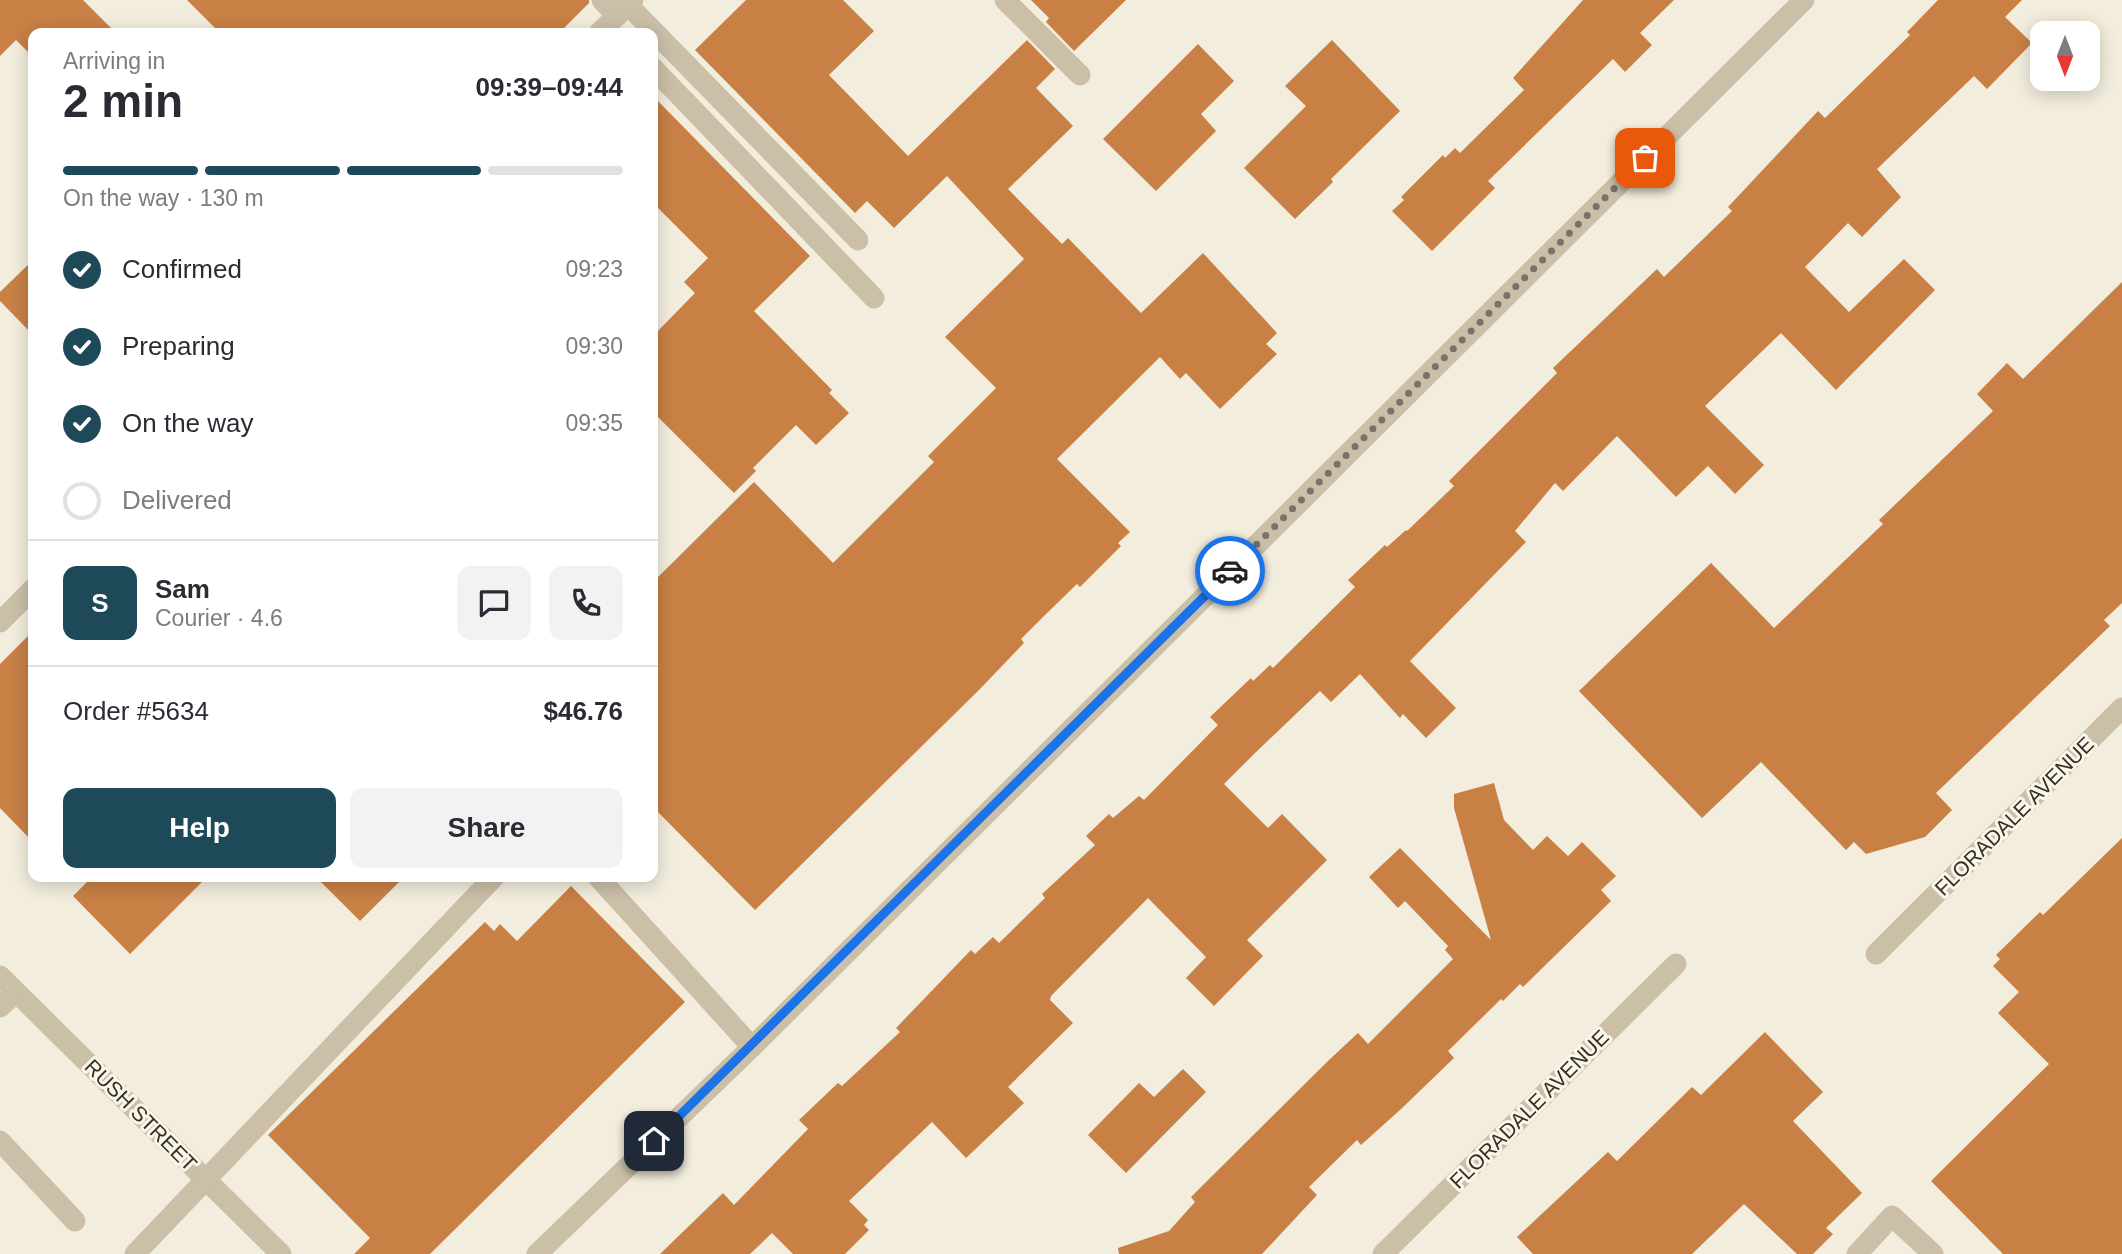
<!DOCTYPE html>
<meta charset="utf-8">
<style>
:root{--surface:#fff;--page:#f2f2f3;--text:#2b2b33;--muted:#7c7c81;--line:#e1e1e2;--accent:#1d4959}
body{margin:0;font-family:Helvetica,sans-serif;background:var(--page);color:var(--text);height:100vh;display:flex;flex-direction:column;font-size:26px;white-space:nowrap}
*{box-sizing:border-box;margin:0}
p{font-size:23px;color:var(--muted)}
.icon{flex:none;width:38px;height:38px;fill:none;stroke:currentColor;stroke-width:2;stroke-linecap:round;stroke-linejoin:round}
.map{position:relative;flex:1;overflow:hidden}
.panel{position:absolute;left:28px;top:28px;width:630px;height:854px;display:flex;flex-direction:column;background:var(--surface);border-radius:14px;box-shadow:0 4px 18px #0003}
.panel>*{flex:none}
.needle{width:46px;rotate:180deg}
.buttons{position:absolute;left:2030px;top:21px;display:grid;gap:14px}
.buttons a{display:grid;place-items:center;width:70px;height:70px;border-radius:14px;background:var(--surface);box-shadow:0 4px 18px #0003;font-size:35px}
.pin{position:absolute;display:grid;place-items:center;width:60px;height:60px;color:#fff;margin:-30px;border-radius:14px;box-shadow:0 4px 10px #0006}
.courier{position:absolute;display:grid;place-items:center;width:70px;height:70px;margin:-35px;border:5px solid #1a73e8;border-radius:50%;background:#fff;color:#222;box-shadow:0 2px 9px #0007}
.headline em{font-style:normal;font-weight:800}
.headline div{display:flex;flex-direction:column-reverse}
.headline{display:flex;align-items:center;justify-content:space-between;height:119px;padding:0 35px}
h1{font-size:46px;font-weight:800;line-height:52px}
.bar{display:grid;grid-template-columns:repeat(4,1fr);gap:10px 7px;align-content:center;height:84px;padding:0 35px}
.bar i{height:9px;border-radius:5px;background:var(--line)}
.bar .current{background:var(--accent)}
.bar p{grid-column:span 4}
.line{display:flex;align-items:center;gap:18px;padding:0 35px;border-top:2px solid var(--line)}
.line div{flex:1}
.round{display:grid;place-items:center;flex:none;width:74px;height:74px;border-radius:14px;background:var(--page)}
ol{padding:0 35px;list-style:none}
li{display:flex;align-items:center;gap:21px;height:77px}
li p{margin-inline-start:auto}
li .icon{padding:7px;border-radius:50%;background:var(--accent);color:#fff;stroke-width:4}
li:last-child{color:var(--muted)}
li i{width:38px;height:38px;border:4px solid var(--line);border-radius:50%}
.cta{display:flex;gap:14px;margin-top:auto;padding:14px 35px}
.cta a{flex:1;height:80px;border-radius:14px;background:var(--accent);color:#fff;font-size:28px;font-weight:800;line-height:80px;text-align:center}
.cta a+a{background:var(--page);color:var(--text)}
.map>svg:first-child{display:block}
.building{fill:#c88045}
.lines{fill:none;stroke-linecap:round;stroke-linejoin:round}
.minor{stroke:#cbbfa8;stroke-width:21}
.done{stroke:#787267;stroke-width:7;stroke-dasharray:0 12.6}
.route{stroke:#1a73e8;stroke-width:9}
.labels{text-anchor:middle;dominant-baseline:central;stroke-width:6;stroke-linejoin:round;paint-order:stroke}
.street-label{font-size:21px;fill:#373028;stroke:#faf6e8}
</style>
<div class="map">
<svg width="2122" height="1254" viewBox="0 0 2122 1254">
<rect width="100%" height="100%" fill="#f2eddc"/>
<g class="building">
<polygon points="0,0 83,0 116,33 33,33 33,57 16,40 0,56"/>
<polygon points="187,0 589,0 589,3 559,33 220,33"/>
<polygon points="746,0 843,0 874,31 829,75 908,156 1027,40 1055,69 1036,88 1073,126 1008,189 1062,244 1068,238 1141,313 1203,253 1277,333 1266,344 1277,354 1220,409 1186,373 1180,379 1160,357 1057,459 1130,532 1118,543 1121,546 1080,587 1077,584 1045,615 1021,639 1024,643 979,690 755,910 653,807 653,582 754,482 833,563 934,462 928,456 996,388 945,337 1024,259 947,176 894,228 867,201 855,213 695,50"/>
<polygon points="1031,0 1126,0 1074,51 1046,22 1049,18"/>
<polygon points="1583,0 1674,0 1640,33 1652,45 1625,72 1613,59 1488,181 1495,188 1432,251 1392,211 1404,200 1401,197 1443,155 1445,158 1455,148 1460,153 1524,90 1513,78"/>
<polygon points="1938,0 2022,0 2005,17 2032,43 1987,89 1974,76 1877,169 1901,197 1862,237 1848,223 1805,267 1849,312 1904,259 1935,290 1836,390 1781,333 1705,406 1764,465 1735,494 1708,466 1676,497 1617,436 1563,491 1555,483 1515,531 1526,542 1410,661 1456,708 1426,738 1403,714 1400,718 1360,674 1331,702 1320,691 1256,752 1224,784 1268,828 1282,814 1327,860 1247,940 1263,956 1214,1006 1186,978 1206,957 1148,898 1051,996 1050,1000 1073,1023 1008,1087 1024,1103 966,1158 932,1122 849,1201 868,1220 864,1225 869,1230 845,1254 793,1254 772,1233 750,1254 660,1254 723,1193 734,1205 808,1129 799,1120 838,1083 842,1086 900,1032 896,1028 971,950 975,954 993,937 999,943 1045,898 1042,894 1095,845 1086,836 1109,814 1113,818 1139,796 1144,800 1218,725 1210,717 1251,678 1253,681 1270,665 1273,668 1355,587 1348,580 1385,545 1387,547 1406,530 1407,531 1454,486 1449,481 1557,373 1553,368 1657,269 1664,277 1732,211 1728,207 1818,111 1825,118 1910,35 1907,32"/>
<polygon points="1332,40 1400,111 1331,179 1333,182 1295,219 1244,168 1306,106 1285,86"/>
<polygon points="1198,44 1234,81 1201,114 1216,131 1156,191 1103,139"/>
<polygon points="653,96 810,256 754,311 832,390 829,393 849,413 816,445 796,425 753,468 756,471 734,493 653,412 653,336 695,293 684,282 708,258 653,203"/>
<polygon points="33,260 33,335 0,301 0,292"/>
<polygon points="2122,282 2122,603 2104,620 2110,626 1936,793 1952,810 1925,837 1866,854 1854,842 1846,850 1761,762 1702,818 1579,691 1711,563 1774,628 1883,524 1879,520 1993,411 1977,394 2007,363 2023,379"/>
<polygon points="33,631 33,842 0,808 0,664"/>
<polygon points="1494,783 1504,820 1533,850 1547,836 1568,856 1582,842 1616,876 1601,890 1611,901 1523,987 1520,984 1503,1001 1501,999 1448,1051 1454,1058 1400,1110 1361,1145 1357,1140 1309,1187 1317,1195 1262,1254 1119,1254 1118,1248 1169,1231 1195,1202 1191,1197 1329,1060 1358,1033 1368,1044 1453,959 1445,950 1448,946 1405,901 1398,908 1369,877 1400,848 1491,940 1454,808 1454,794"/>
<polygon points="2122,838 2122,1254 2003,1254 1931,1181 2049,1064 1998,1013 2019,992 1993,966 2000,959 1996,955 2040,912 2043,915"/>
<polygon points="92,877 207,877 130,954 73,896"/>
<polygon points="316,877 404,877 360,921"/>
<polygon points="571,886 685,1002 430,1254 354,1254 370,1238 268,1135 485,922 494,931 500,924 517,941"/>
<polygon points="1765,1032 1823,1092 1793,1121 1862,1193 1826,1228 1833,1234 1813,1254 1797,1254 1744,1204 1692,1254 1533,1254 1517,1237 1608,1152 1617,1161 1692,1087 1701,1095"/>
<polygon points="1183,1069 1206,1092 1126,1173 1088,1135 1139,1083 1154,1097"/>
</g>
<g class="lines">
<g class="minor">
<polyline points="602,0 617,16"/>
<polyline points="1005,0 1080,75"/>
<polyline points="628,5 858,240"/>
<polyline points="599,33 633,0"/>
<polyline points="653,68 874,298"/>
<polyline points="0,622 33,589"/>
<polyline points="598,877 752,1047"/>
<polyline points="1876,954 2122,708"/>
<polyline points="0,976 281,1254"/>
<polyline points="0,1007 16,992"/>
<polyline points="0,1141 75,1221"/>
<polyline points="135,1254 494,877"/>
<polyline points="537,1254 752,1047 1804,0"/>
<polyline points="1383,1254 1676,964"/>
<polyline points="1857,1254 1892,1216 1933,1254"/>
</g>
</g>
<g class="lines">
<polyline class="done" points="1230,571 1645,158"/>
<polyline class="route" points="654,1141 1230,571"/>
</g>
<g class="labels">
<g class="street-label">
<text transform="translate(2014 816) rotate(-45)">FLORADALE AVENUE</text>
<text transform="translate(1529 1109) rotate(-45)">FLORADALE AVENUE</text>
<text transform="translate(141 1115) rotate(45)">RUSH STREET</text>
</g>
</g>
</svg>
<div class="buttons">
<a><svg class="needle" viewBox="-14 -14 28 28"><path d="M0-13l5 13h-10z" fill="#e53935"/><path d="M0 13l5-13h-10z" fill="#7c7c81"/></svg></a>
</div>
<div class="pin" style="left:1645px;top:158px;background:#ea580c"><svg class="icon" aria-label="bag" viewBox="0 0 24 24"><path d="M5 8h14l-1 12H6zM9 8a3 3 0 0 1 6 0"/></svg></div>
<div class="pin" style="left:654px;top:1141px;background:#1f2937"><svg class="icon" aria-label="home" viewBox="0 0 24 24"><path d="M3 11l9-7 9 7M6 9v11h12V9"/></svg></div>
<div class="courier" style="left:1230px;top:571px"><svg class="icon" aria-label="car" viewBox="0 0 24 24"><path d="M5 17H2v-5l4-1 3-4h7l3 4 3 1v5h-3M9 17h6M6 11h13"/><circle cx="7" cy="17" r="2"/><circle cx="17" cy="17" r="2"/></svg></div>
<section class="panel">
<div class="headline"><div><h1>2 min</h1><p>Arriving in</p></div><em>09:39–09:44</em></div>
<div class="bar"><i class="current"></i><i class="current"></i><i class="current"></i><i></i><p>On the way · 130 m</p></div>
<ol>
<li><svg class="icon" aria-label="check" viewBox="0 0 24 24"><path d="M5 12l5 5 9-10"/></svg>Confirmed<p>09:23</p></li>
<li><svg class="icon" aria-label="check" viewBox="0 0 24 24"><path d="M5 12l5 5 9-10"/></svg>Preparing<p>09:30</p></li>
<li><svg class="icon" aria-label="check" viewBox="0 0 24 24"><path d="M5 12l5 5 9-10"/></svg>On the way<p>09:35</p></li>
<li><i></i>Delivered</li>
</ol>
<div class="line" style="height:126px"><b class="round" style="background:var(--accent);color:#fff">S</b><div><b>Sam</b><p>Courier · 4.6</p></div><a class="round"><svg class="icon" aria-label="chat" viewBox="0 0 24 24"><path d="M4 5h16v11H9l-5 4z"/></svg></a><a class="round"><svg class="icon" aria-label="phone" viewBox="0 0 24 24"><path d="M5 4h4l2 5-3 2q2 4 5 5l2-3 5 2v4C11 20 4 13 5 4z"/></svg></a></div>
<div class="line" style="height:91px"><div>Order #5634</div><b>$46.76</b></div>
<div class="cta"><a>Help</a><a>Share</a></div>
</section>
</div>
